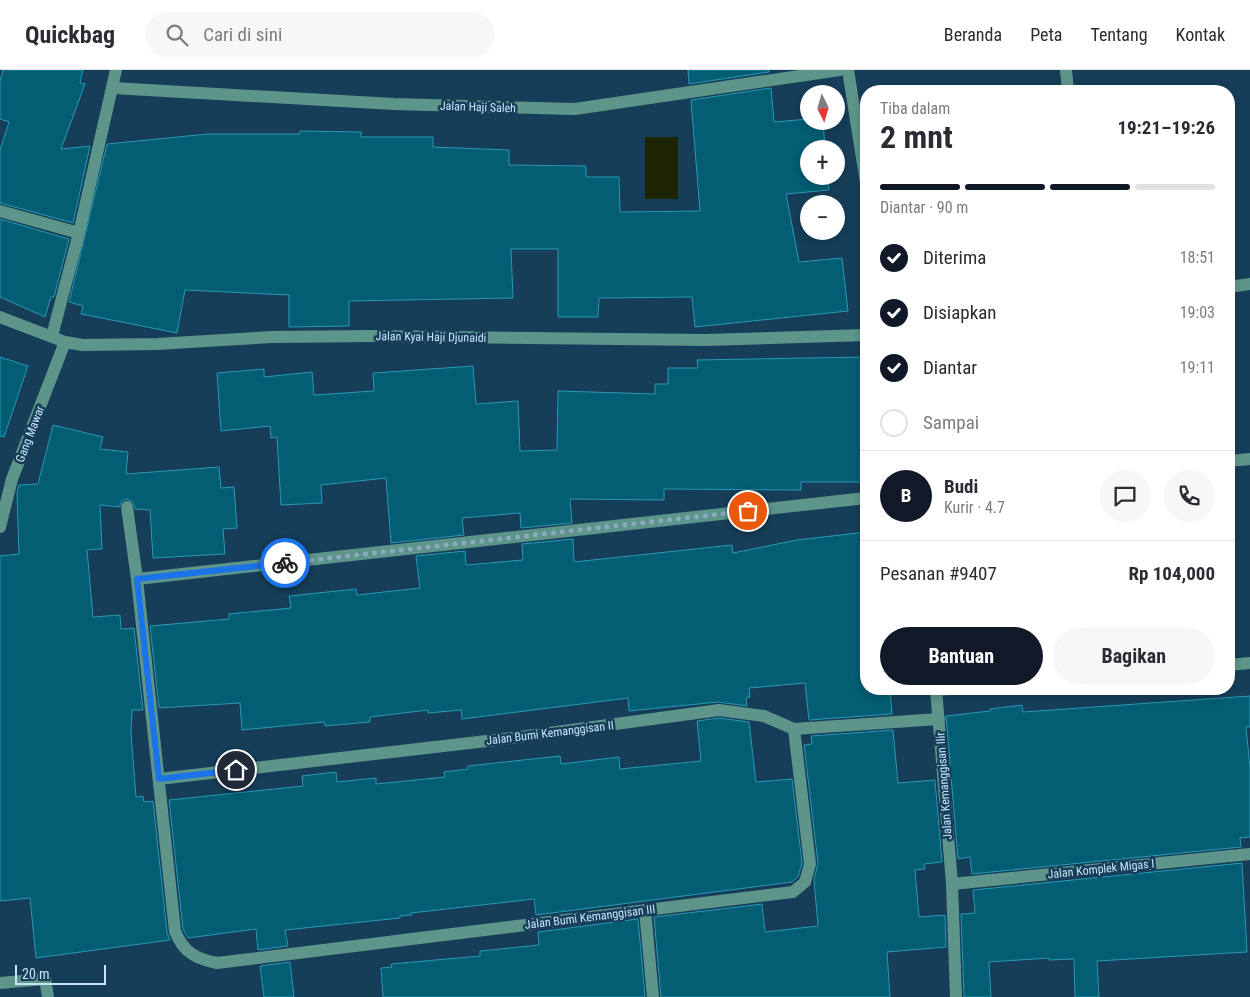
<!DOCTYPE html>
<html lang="id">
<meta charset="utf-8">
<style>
:root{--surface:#fff;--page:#f7f7f7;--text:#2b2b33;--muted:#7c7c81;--line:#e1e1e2;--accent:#111827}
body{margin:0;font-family:"Roboto Condensed",sans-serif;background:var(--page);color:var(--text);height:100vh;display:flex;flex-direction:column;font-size:19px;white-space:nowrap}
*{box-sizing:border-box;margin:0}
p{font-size:16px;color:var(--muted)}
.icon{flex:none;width:28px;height:28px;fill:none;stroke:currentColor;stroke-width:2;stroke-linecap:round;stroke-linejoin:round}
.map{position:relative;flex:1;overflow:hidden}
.panel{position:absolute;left:860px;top:15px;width:375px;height:610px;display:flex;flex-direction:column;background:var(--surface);border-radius:20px;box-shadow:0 2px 8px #0003}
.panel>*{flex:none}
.needle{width:32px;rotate:175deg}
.buttons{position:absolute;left:800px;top:15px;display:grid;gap:10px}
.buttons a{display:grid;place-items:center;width:45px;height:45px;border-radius:50%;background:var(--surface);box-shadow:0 2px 8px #0003;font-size:25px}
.scale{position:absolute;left:15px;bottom:12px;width:91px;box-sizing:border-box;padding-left:5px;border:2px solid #c8e4fa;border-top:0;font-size:14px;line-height:18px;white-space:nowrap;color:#c8e4fa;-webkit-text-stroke:4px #163e58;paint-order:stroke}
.pin{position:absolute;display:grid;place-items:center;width:42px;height:42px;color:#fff;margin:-21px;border:2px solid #fff;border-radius:50%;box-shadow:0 1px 5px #0007}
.courier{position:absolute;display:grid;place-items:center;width:50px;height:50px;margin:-25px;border:4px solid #1a73e8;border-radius:50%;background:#fff;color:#222;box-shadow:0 1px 6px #0007}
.headline em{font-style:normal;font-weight:700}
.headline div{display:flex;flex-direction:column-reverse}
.headline{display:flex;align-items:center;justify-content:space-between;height:85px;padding:0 20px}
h1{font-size:32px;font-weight:700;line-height:38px}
.bar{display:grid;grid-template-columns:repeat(4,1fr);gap:8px 5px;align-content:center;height:60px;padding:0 20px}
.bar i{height:6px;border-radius:4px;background:var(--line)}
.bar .active{background:var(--accent)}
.bar p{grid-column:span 4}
.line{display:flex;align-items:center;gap:12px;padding:0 20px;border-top:1px solid var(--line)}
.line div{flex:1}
.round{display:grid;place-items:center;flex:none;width:52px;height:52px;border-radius:26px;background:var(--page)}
ol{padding:0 20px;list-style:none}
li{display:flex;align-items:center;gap:15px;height:55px}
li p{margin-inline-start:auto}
li .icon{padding:5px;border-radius:50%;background:var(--accent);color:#fff;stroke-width:4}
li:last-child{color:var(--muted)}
li i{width:28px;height:28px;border:2px solid var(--line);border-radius:50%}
.cta{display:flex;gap:10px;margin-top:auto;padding:10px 20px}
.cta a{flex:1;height:58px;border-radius:30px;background:var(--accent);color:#fff;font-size:20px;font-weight:700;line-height:58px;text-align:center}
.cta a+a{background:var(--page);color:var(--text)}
header{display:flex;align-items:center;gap:30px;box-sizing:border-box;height:70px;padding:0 25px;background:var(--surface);border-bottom:1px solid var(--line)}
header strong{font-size:24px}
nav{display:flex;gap:28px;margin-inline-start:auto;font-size:18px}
.search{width:350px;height:45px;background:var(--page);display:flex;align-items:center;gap:12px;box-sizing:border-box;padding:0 18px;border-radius:28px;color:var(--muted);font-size:19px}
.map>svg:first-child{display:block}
.water{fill:#1d2403}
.building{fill:#035d73;stroke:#2899b8}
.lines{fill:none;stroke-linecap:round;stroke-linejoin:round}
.minor{stroke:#5e958a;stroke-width:12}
.done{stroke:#8aaac1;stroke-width:5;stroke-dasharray:0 9}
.route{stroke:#1a73e8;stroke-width:6}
.labels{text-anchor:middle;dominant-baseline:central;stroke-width:5;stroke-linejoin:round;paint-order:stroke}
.street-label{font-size:12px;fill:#c8e4fa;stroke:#163e58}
</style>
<header>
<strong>Quickbag</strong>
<div class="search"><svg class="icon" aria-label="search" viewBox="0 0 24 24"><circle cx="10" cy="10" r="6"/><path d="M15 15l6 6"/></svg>Cari di sini</div>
<nav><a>Beranda</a><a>Peta</a><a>Tentang</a><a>Kontak</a></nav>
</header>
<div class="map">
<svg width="1250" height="927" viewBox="0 0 1250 927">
<rect width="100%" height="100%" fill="#163e58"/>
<rect class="water" x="645" y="67" width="33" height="62"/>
<g class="building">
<polygon points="3,0 83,0 80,13 85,14 61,79 90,76 73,153 0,133 0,80 9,52 0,49 0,11"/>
<polygon points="688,0 769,0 769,2 689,14"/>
<polygon points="771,18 774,52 809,49 809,51 823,51 825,79 809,79 809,106 828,106 829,120 786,124 799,192 842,188 848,241 695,257 692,227 599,228 598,247 558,247 558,179 511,179 513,228 349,231 349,256 289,257 289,225 185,220 177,263 81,244 83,236 69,232 107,74 208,64 300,64 300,61 361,62 361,67 433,67 433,77 509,80 509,95 586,96 586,107 619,107 620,142 700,141 691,30"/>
<polygon points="0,149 69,169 54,227 51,227 45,247 0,227"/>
<polygon points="0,287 28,296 4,367 0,366"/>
<polygon points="866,287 866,330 862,330 862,412 801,412 801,420 664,419 664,430 570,429 572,453 521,458 520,443 462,448 464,465 391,473 386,408 321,415 322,433 281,435 277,367 271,368 270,356 221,361 217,303 264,299 264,307 312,302 314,325 374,321 373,303 473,296 476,334 518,331 520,381 557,380 558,321 655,324 655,314 668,314 668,298 698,298 697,290"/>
<polygon points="53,355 103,367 100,379 128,382 126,404 219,397 221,418 234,417 237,458 223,459 225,484 153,488 150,440 135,439 133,432 126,429 122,431 119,437 100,435 102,479 87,480 93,547 120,545 121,559 134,558 143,640 132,640 131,663 136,727 143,726 144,732 153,731 167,862 170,870 36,888 30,828 0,831 0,486 19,484 17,423 19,415 38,414"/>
<polygon points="866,462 866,619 890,619 892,644 809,650 805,613 749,618 750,627 746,628 747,636 718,632 629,641 628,628 462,649 461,640 428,643 428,640 370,647 370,652 325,656 324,652 242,660 240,633 159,638 150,556 229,549 229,544 291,538 289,526 356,519 357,525 420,518 416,486 465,481 466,495 523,490 522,474 573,469 574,492 732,475 733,483 797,470"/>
<polygon points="1250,626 1250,657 1246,657 1250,698 1250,767 1240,768 1241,777 972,804 970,787 958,789 946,646 990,641 990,639 1022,635 1023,642"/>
<polygon points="719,648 749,652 756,712 792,709 802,793 798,807 792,812 536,845 534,829 411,843 412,845 400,846 400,848 285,860 288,876 258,880 256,859 188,868 183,859 169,730 303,716 302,706 336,702 337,712 376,708 376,714 445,707 444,702 468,699 468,696 560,686 561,694 619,687 620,699 701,691 697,651"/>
<polygon points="893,660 898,713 935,710 942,792 924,794 925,799 915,800 919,847 945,845 946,877 887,882 890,927 661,927 654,847 762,834 765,862 818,856 814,810 818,793 804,675 812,674 811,666"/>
<polygon points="1242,793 1247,882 1097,891 1099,927 1075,927 1074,889 1049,890 1049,888 989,892 991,927 964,927 961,844 975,843 973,820"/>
<polygon points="638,849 645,927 383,927 381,898 392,897 391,894 480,886 480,881 539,875 538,862"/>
<polygon points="290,892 294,927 264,927 260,896"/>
</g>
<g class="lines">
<g class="minor">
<polyline points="848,0 866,113"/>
<polyline points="1066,0 1068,21"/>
<polyline points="113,18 394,34 575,39 840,0"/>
<polyline points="0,141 79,163"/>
<polyline points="1229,217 1250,214"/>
<polyline points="0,247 65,272 82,275 157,274 272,267 372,266 706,270 866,265"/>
<polyline points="52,266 79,163 116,0"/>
<polyline points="1229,391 1250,389"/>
<path d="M127,437L137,509L175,861C183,882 196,889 217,893L793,822L805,812L810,794L794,659"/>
<polyline points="0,457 12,409 65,272"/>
<polyline points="137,509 866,428"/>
<polyline points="1229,595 1250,593"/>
<polyline points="936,619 952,814 956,927"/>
<polyline points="936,620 950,619"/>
<polyline points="159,709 504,669 719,640 764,646 794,659 939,649"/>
<polyline points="952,814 1250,784"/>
<polyline points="645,840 653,927"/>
<polyline points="0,913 45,909 48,927"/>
</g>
</g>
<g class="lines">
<polyline class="done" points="285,493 748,441"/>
<polyline class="route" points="236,700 159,709 137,509 285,493"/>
</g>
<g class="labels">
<g class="street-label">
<text transform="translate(478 37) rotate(2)">Jalan Haji Saleh</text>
<text transform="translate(431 267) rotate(1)">Jalan Kyai Haji Djunaidi</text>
<text transform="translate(30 364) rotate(-69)">Gang Mawar</text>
<text transform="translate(550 663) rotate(-7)">Jalan Bumi Kemanggisan II</text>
<text transform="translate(944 716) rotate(-94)">Jalan Kemanggisan Ilir</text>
<text transform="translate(1101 799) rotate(-6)">Jalan Komplek Migas I</text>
<text transform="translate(590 847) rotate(-7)">Jalan Bumi Kemanggisan III</text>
</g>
</g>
</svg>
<div class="buttons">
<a><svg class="needle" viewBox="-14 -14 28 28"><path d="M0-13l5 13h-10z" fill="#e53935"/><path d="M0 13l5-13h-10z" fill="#7c7c81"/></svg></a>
<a>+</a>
<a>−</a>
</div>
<div class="scale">20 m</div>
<div class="pin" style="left:748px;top:441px;background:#ea580c"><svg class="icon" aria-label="bag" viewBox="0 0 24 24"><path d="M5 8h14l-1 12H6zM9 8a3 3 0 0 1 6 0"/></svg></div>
<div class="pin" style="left:236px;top:700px;background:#1f2937"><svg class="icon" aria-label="home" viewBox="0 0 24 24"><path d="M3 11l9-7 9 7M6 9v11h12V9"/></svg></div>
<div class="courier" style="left:285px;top:493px"><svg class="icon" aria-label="bike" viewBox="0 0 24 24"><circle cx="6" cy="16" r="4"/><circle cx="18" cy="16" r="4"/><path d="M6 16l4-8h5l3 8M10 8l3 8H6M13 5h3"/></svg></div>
<section class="panel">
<div class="headline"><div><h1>2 mnt</h1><p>Tiba dalam</p></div><em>19:21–19:26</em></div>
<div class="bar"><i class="active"></i><i class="active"></i><i class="active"></i><i></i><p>Diantar · 90 m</p></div>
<ol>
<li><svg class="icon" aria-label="check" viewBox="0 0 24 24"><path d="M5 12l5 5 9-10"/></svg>Diterima<p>18:51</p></li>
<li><svg class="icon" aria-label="check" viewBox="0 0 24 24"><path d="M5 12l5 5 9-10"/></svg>Disiapkan<p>19:03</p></li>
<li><svg class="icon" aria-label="check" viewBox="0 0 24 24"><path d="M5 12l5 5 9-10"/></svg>Diantar<p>19:11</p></li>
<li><i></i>Sampai</li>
</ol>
<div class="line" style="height:90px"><b class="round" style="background:var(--accent);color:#fff">B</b><div><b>Budi</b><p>Kurir · 4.7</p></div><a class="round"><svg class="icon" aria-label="chat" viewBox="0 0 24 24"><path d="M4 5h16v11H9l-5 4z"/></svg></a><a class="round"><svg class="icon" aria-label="phone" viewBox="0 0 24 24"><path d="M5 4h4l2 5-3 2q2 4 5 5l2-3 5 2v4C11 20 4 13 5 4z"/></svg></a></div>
<div class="line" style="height:65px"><div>Pesanan #9407</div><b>Rp 104,000</b></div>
<div class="cta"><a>Bantuan</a><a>Bagikan</a></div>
</section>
</div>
